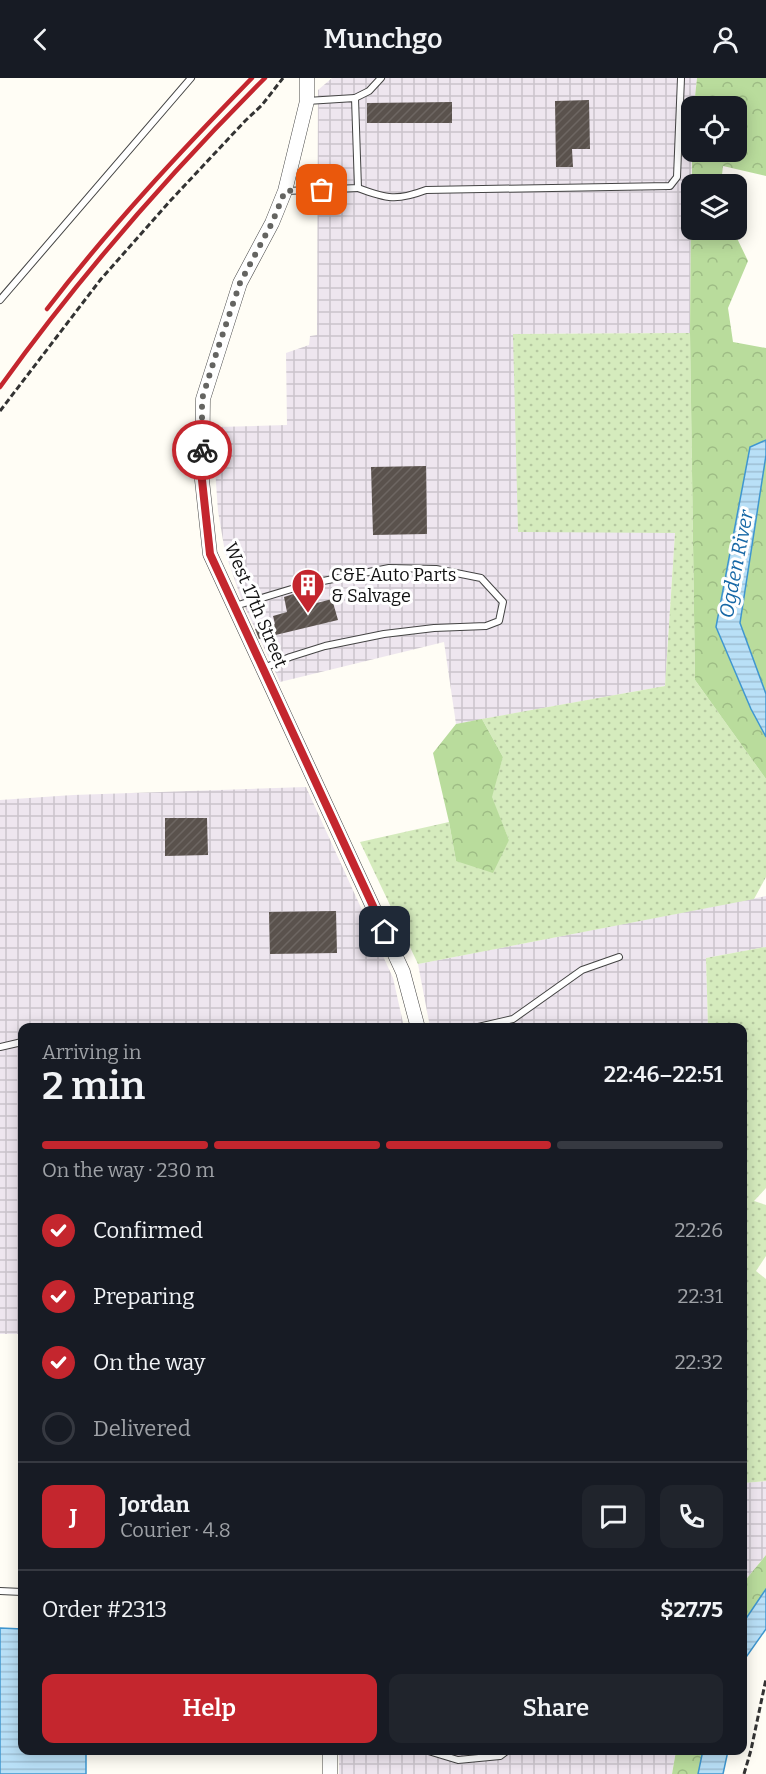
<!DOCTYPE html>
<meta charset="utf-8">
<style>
:root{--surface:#171b24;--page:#20242c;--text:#f1f3f6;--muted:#9ea1a6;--line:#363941;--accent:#c4262e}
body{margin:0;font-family:Bitter,serif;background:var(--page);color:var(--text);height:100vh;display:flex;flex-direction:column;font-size:22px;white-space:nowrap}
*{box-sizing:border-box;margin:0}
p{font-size:20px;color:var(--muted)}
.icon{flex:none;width:33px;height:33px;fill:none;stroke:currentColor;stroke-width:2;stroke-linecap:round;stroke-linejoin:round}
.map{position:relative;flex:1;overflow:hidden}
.drawer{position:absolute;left:18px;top:945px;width:729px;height:732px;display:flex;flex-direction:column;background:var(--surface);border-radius:12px;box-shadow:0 3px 15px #0003}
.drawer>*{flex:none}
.tools{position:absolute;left:681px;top:18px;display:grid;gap:12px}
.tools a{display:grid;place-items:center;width:66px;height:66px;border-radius:12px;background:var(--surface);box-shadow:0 3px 15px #0003;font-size:30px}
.pin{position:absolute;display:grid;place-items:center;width:51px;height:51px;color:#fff;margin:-26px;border-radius:12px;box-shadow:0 3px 9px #0006}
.courier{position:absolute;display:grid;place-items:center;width:60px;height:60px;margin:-30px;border:4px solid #c4262e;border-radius:50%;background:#fff;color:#222;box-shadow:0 2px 8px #0007}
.headline em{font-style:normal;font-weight:600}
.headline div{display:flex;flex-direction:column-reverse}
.headline{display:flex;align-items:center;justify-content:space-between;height:102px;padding:0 24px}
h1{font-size:39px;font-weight:600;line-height:45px}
.bar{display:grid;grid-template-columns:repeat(4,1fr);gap:9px 6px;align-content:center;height:72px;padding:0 24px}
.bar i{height:8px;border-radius:4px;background:var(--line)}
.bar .active{background:var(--accent)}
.bar p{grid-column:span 4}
.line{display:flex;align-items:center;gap:15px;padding:0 24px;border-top:2px solid var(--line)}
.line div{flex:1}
.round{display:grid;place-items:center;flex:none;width:63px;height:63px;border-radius:12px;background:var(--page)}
ol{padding:0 24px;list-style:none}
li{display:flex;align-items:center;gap:18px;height:66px}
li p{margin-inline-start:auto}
li .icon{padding:6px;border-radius:50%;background:var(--accent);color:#fff;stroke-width:4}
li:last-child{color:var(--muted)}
li i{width:33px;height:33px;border:3px solid var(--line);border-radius:50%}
.action{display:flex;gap:12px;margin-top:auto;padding:12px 24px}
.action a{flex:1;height:69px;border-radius:12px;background:var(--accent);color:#fff;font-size:24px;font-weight:600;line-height:69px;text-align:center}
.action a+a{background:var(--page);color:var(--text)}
header{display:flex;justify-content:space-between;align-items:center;height:78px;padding:0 24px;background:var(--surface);font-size:27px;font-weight:600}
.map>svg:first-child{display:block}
.industrial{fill:url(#industrial-grid)}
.grass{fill:url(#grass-dots)}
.forest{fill:url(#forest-crowns)}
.water{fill:url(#water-rules);stroke:#3f96cf;stroke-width:1.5}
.building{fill:url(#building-hatch)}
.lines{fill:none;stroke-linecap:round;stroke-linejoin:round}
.service-casing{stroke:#444;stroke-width:8}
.tertiary-casing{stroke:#444;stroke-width:15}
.path{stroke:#333;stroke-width:3;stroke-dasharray:6 3;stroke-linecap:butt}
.service{stroke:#fff;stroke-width:6}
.tertiary{stroke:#fff;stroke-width:14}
.rail{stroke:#c4262e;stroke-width:4.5}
.done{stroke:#646461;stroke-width:6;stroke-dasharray:0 10.8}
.route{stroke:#c4262e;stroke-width:8}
.labels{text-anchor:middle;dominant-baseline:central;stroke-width:6;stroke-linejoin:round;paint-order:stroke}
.poi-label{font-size:18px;fill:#111;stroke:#fff;text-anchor:start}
.street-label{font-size:18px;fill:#111;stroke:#fff}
.water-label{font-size:20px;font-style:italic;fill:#1768a6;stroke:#fff}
</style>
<header><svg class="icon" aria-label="back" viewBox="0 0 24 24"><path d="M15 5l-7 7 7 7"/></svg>Munchgo<svg class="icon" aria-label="person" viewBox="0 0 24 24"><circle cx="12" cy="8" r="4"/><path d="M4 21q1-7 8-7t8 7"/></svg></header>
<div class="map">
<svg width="766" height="1696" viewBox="0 0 766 1696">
<defs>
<pattern id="industrial-grid" width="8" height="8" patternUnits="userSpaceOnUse" patternTransform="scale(1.5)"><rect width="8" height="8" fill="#eee6ef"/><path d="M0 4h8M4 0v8" fill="none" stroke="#cbc4cc"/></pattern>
<pattern id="grass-dots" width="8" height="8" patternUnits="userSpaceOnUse" patternTransform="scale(1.5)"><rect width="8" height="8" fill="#d5ebbd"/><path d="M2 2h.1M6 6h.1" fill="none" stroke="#b6c8a1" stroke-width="1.8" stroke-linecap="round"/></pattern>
<pattern id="forest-crowns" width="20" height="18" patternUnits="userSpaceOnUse" patternTransform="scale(1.5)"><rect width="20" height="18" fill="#b9dc9c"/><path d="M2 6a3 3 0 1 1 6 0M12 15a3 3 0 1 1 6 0" fill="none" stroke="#9ebc85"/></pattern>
<pattern id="water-rules" width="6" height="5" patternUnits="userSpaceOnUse" patternTransform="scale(1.5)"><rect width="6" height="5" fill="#b9e0f7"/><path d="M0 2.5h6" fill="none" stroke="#9ebfd3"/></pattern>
<pattern id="building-hatch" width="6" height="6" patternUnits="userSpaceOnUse" patternTransform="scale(1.5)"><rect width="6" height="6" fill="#5a524d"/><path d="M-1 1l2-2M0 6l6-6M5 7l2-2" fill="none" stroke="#6d6662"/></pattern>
</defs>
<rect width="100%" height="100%" fill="#fffdf5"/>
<g class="industrial">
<polygon points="332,0 697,0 694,28 692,28 690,255 513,256 675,455 665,608 456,646 444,564 280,604 242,523 225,474 218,433 215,391 217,349 287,347 286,275 309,267 310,258 317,257 318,12"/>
<polygon points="306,709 393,900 404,949 22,950 22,1256 0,1256 0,722 73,717"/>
<polygon points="766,818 766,869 706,880 708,949 430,949 418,886"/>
<polygon points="766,1403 766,1477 743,1505 742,1405"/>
<polygon points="339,1673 676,1673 672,1696 339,1696"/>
</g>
<g class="grass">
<polygon points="690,255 695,602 766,701 766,799 754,821 418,886 360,764 449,744 456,783 509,762 491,719 503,679 482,641 665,608 675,455 518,454 513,256"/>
<polygon points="766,869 766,1110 754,1123 766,1127 766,1178 756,1193 766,1201 766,1403 743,1405 742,950 708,949 706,880"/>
</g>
<g class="forest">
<polygon points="697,0 766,0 766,98 723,88 721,106 692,106 692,74 736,74 736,28 694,28"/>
<polygon points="691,128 692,152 733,152 748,183 728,230 733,264 766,270 766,362 750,369 716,549 751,631 766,659 766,701 695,602 690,255"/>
<polygon points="766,377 766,616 740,545"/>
<polygon points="482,641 503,679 492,719 509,762 493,795 456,783 449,744 433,675 456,646"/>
<polygon points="766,1477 766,1511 743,1545 743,1505"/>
<polygon points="676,1673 703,1673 698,1696 672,1696"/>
</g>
<g class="water">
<polygon points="766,362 766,377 740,545 766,616 766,659 751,631 716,549 750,369"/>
<polygon points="766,1511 766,1551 744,1582 743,1592 743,1545"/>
<polygon points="0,1550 22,1551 22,1672 86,1673 86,1696 0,1696"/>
<polygon points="703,1672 728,1673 723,1696 698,1696"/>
</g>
<g class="building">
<polygon points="589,22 590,71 572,71 573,89 556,89 555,23"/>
<polygon points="452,24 452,45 367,45 367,25"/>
<polygon points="426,388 427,456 373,457 371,389"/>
<polygon points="309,511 313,526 332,521 338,542 259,561 255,551 275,546 273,538 287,534 284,519"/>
<polygon points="165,740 207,740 208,777 165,778"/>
<polygon points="336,833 337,875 270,876 269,834"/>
</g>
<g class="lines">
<g class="service-casing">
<g id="service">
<polyline points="355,20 369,13 381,0"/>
<path d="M358,110C387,121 397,123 426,112L670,108L677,99L681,0"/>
<polyline points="286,113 358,110 355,20 307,23"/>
<polyline points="0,222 191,0"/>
<polyline points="235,528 308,506 389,490 436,491 481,500 503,524 499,543 486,548 434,550 384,556 325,568 290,579 264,590"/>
<polyline points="474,950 513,941 582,892 619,879"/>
<polyline points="0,969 22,964"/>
<polyline points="0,1513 22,1514"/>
<polyline points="425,1672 458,1682 500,1678 508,1672"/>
</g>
</g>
<g class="tertiary-casing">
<g id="tertiary">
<polyline points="307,0 307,23 285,113 272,145 240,205 203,321 202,402 210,476 403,894 418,950"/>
<polyline points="330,1672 330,1696"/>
</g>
</g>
<g class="path">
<polyline points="0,333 101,201 171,122 245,43 262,27 283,0"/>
<polyline points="744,1696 751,1672 766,1601"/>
</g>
<use href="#service" class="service"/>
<use href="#tertiary" class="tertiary"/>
<g class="rail">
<path d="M47,231C110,149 180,74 252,0"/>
<path d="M0,309C79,199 169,96 265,0"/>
</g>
</g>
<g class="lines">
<polyline class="done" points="202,372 202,321 217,273 240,205 272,145 285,113 322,112"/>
<polyline class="route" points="202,372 202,402 210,476 385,854"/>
</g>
<defs>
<g id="building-pin" transform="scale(1.725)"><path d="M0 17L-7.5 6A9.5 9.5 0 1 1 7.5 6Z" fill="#c4262e" stroke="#fff"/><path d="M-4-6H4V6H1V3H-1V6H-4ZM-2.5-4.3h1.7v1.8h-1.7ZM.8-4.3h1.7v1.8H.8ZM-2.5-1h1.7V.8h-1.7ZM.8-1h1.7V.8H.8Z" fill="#fff"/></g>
</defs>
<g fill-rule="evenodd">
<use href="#building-pin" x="308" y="507"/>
</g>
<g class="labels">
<g class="poi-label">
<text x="331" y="497">C&amp;E Auto Parts<tspan x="331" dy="21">&amp; Salvage</tspan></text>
</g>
<g class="street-label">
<text transform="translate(256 527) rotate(67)">West 17th Street</text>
</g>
<g class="water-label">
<text transform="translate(736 486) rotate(-79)">Ogden River</text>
</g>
</g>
</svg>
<div class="tools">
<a><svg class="icon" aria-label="locate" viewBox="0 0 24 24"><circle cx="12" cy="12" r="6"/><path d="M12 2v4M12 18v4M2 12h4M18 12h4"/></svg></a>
<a><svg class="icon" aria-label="layers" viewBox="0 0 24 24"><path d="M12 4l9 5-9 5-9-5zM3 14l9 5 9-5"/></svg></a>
</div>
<div class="pin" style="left:322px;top:112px;background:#ea580c"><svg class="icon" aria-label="bag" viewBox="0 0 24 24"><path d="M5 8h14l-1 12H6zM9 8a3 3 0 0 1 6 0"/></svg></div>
<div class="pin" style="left:385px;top:854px;background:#1f2937"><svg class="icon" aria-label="home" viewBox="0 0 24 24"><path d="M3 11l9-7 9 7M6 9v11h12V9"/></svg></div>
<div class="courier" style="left:202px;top:372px"><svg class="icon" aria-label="bike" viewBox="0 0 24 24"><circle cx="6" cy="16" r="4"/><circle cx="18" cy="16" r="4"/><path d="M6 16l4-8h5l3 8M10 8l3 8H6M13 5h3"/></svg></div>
<section class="drawer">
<div class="headline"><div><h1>2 min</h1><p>Arriving in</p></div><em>22:46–22:51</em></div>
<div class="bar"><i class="active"></i><i class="active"></i><i class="active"></i><i></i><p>On the way · 230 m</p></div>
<ol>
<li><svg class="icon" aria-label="check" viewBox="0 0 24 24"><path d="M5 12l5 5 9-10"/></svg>Confirmed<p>22:26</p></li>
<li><svg class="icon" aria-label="check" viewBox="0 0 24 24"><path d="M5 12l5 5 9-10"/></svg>Preparing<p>22:31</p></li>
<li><svg class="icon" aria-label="check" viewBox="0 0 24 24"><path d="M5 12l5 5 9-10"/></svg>On the way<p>22:32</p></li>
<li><i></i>Delivered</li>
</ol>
<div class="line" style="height:108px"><b class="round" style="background:var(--accent);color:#fff">J</b><div><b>Jordan</b><p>Courier · 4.8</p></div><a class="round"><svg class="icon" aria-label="chat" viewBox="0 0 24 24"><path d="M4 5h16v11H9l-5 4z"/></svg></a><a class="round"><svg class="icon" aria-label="phone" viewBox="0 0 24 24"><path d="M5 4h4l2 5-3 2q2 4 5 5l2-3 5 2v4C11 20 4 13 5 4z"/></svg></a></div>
<div class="line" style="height:78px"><div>Order #2313</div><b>$27.75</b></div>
<div class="action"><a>Help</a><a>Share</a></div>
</section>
</div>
